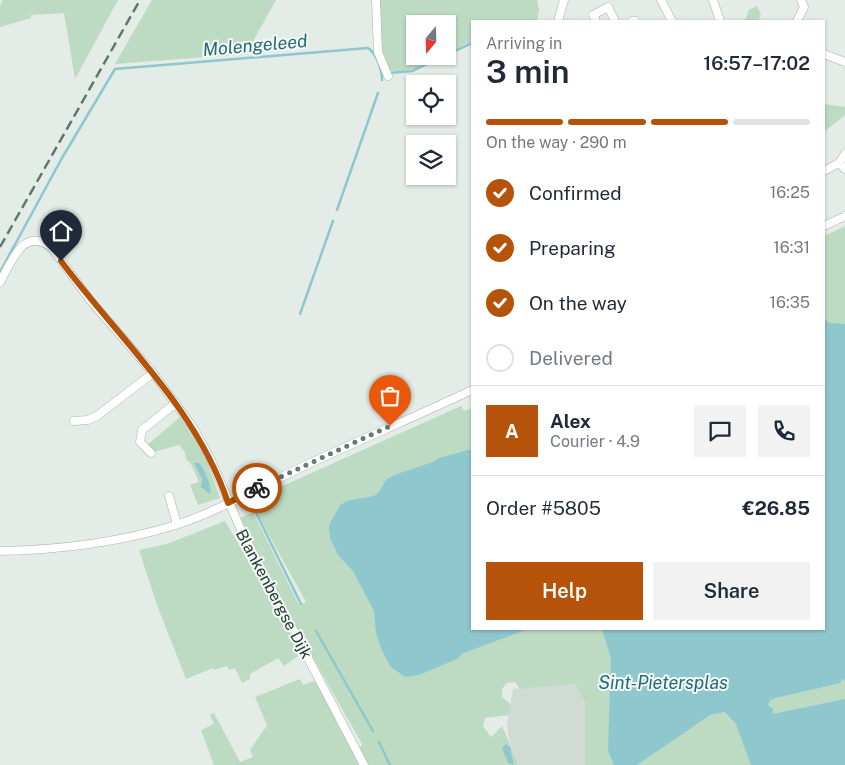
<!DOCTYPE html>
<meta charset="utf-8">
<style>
:root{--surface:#fff;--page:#f2f2f3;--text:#1f2937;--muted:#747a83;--line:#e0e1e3;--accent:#b45309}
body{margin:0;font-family:"Public Sans",sans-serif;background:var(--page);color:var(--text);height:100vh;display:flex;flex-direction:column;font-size:19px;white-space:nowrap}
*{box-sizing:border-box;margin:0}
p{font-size:16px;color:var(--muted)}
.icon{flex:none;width:28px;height:28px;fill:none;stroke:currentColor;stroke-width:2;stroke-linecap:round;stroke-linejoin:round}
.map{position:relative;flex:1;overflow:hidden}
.sheet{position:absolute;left:471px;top:20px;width:354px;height:610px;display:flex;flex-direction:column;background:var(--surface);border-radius:0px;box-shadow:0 1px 4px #0004}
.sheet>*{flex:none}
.needle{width:32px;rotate:199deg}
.fabs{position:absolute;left:406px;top:15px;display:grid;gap:10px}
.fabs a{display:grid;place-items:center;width:50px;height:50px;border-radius:0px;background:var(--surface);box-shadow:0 1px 4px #0004;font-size:25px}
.pin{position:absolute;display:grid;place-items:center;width:42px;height:42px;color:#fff;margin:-51px -21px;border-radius:50% 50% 50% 0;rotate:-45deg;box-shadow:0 0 5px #0007}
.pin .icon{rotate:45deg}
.courier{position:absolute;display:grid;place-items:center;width:50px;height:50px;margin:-25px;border:4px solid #b45309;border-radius:50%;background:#fff;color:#222;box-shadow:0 1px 6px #0007}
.head em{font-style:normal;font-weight:600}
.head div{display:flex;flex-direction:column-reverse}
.head{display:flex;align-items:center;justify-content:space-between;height:85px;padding:0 15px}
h1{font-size:32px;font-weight:600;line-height:38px}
.bar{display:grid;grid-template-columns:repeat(4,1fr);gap:8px 5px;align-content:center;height:60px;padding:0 15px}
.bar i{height:6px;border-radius:4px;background:var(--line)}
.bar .active{background:var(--accent)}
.bar p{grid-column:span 4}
.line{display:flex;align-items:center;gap:12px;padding:0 15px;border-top:1px solid var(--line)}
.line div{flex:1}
.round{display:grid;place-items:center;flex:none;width:52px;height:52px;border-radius:0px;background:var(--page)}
ol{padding:0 15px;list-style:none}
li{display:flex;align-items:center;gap:15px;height:55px}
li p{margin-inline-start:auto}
li .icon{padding:5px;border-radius:50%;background:var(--accent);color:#fff;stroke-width:4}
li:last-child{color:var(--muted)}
li i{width:28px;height:28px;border:2px solid var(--line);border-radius:50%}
.action{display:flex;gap:10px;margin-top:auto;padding:10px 15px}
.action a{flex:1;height:58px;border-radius:0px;background:var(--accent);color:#fff;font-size:20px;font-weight:600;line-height:58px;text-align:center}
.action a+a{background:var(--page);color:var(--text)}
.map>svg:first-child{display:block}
.built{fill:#d1dbd6}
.green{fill:#bddbc3}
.water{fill:#8ec7cd}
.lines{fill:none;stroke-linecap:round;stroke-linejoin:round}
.stream{stroke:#8ec7cd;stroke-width:2.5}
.minor-casing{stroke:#a6b4ae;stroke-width:9}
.minor{stroke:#fff;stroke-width:8}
.rail{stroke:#5e776f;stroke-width:2.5;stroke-dasharray:10 5;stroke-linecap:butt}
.done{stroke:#677a73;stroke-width:5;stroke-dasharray:0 9}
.route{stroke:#b45309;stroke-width:6}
.labels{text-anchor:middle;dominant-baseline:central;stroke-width:4;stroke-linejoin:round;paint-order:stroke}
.street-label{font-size:16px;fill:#243c34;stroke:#f3f8f5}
.water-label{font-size:18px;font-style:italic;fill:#226b74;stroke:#f3f8f5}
</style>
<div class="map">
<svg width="845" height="765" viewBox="0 0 845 765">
<rect width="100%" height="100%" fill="#e3ece7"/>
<polygon class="built" points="575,684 585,703 585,765 519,765 509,740 507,725 513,689"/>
<g class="green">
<polygon points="3,0 118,0 75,79 64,13 31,15 31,18 0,27 0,6"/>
<polygon points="152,0 276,0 246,54 115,64"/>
<path d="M378,0H537L539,10L537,21H472V41L448,52V24H415V56H439C424,63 406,76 389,70L380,52Z"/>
<polygon points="757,6 761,14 758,21 745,21 749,10"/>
<polygon points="824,104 845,107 845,115 824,132"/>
<polygon points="845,226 845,765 585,765 585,703 575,684 520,689 515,682 507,683 502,689 502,697 511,705 509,715 485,718 483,726 491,737 502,726 519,765 369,765 360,748 362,744 287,612 240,518 253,512 299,605 306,602 260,519 256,506 250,508 247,502 461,406 464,411 472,408 472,629 824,629 824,236"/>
<polygon points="180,417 205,457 220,498 198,505 190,485 199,482 191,464 186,459 185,452 179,445 154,452 146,446"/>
<polygon points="225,521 302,653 284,666 278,658 250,674 250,679 242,683 235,668 229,670 227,666 214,670 213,668 186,679 157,605 139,550 167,544"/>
<polygon points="300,679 303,685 317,680 359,765 214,765 201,730 214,724 210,715 214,713 240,762 253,757 250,750 267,725 255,697"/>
</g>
<g class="water">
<polygon points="824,318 829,323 845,324 845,681 842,679 840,683 775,698 770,700 768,705 773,709 773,714 845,699 845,765 751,765 736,724 725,712 710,715 637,765 614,765 608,751 611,658 602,629 824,629"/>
<polygon points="472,449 472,629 528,629 461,654 459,658 419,675 405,677 391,667 382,651 376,633 374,611 353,571 338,555 330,538 329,525 340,505 347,501 374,496 379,492 386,480 394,475 433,462 439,458"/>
<path d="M194,463H199C204,469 212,485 210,494L201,487L202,479Z"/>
<polygon points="506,744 510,747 514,765 508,763 502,748"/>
</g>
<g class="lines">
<g class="stream">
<polyline points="448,54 472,43"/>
<polyline points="390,73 412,71 443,56"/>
<polyline points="337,210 378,93"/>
<path d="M0,272L62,158L115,69L368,48C377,54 382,70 382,80"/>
<polyline points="300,314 333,221"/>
<polyline points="252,505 301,604"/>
<polyline points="316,631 373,731"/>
<polyline points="379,742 390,765"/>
</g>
<g class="minor-casing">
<g id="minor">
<polyline points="376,0 378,52 388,76"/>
<polyline points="661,0 672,21"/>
<polyline points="713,0 720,21"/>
<polyline points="558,21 564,0"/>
<polyline points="596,21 593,15 608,7 615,21"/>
<polyline points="632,21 635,21"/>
<polyline points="797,21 804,7 801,0"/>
<polyline points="824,54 845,62"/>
<polyline points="845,154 839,163 845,169"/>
<polyline points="824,171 839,163"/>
<polyline points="824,226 845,216"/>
<path d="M0,282C12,262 23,225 52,248L90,300L153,373L194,429L211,460L241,530L364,765"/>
<polyline points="74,421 88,420 97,416 153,373"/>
<polyline points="151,453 140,442 142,430 176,403"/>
<polyline points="169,496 177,524"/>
<path d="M0,551C58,550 120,542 176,525C219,511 259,487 300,468C357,441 415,417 472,390"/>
</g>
</g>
<use href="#minor" class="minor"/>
<polyline class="rail" points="0,247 140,0"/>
</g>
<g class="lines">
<polyline class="done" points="257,488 390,426"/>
<path class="route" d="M61,261C119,339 197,408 228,503L257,488"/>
</g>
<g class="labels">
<g class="street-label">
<text transform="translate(274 594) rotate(62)">Blankenbergse Dijk</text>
</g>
<g class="water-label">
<text transform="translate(255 45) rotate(-5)">Molengeleed</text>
<text x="663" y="682">Sint-Pietersplas</text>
</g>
</g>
</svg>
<div class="fabs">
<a><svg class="needle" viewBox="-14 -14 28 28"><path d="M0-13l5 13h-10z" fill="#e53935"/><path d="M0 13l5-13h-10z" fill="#747a83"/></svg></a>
<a><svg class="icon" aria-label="locate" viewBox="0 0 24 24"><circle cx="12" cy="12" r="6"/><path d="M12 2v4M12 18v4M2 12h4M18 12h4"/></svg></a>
<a><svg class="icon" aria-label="layers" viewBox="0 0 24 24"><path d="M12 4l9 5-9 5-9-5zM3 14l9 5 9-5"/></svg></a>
</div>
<div class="pin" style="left:390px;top:426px;background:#ea580c"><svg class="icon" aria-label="bag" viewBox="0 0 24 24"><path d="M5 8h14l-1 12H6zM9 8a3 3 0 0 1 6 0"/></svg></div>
<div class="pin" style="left:61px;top:261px;background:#1f2937"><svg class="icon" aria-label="home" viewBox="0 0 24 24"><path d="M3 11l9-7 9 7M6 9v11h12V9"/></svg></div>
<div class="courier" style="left:257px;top:488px"><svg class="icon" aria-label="bike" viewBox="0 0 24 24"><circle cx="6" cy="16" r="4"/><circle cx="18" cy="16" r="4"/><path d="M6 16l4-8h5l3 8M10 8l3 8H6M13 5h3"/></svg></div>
<section class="sheet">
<div class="head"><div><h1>3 min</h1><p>Arriving in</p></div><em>16:57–17:02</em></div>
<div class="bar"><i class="active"></i><i class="active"></i><i class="active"></i><i></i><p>On the way · 290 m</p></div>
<ol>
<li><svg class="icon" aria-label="check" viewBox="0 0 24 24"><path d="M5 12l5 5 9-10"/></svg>Confirmed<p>16:25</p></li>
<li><svg class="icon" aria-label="check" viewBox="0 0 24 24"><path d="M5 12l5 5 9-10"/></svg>Preparing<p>16:31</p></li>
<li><svg class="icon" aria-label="check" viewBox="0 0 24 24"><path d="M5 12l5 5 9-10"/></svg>On the way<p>16:35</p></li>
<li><i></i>Delivered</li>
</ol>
<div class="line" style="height:90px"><b class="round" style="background:var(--accent);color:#fff">A</b><div><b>Alex</b><p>Courier · 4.9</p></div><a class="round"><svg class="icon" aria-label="chat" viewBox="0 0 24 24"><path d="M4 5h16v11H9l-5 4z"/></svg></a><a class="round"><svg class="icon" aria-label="phone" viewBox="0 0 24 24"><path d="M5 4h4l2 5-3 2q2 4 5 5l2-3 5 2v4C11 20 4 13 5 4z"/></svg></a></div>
<div class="line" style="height:65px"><div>Order #5805</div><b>€26.85</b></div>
<div class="action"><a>Help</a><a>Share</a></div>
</section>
</div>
